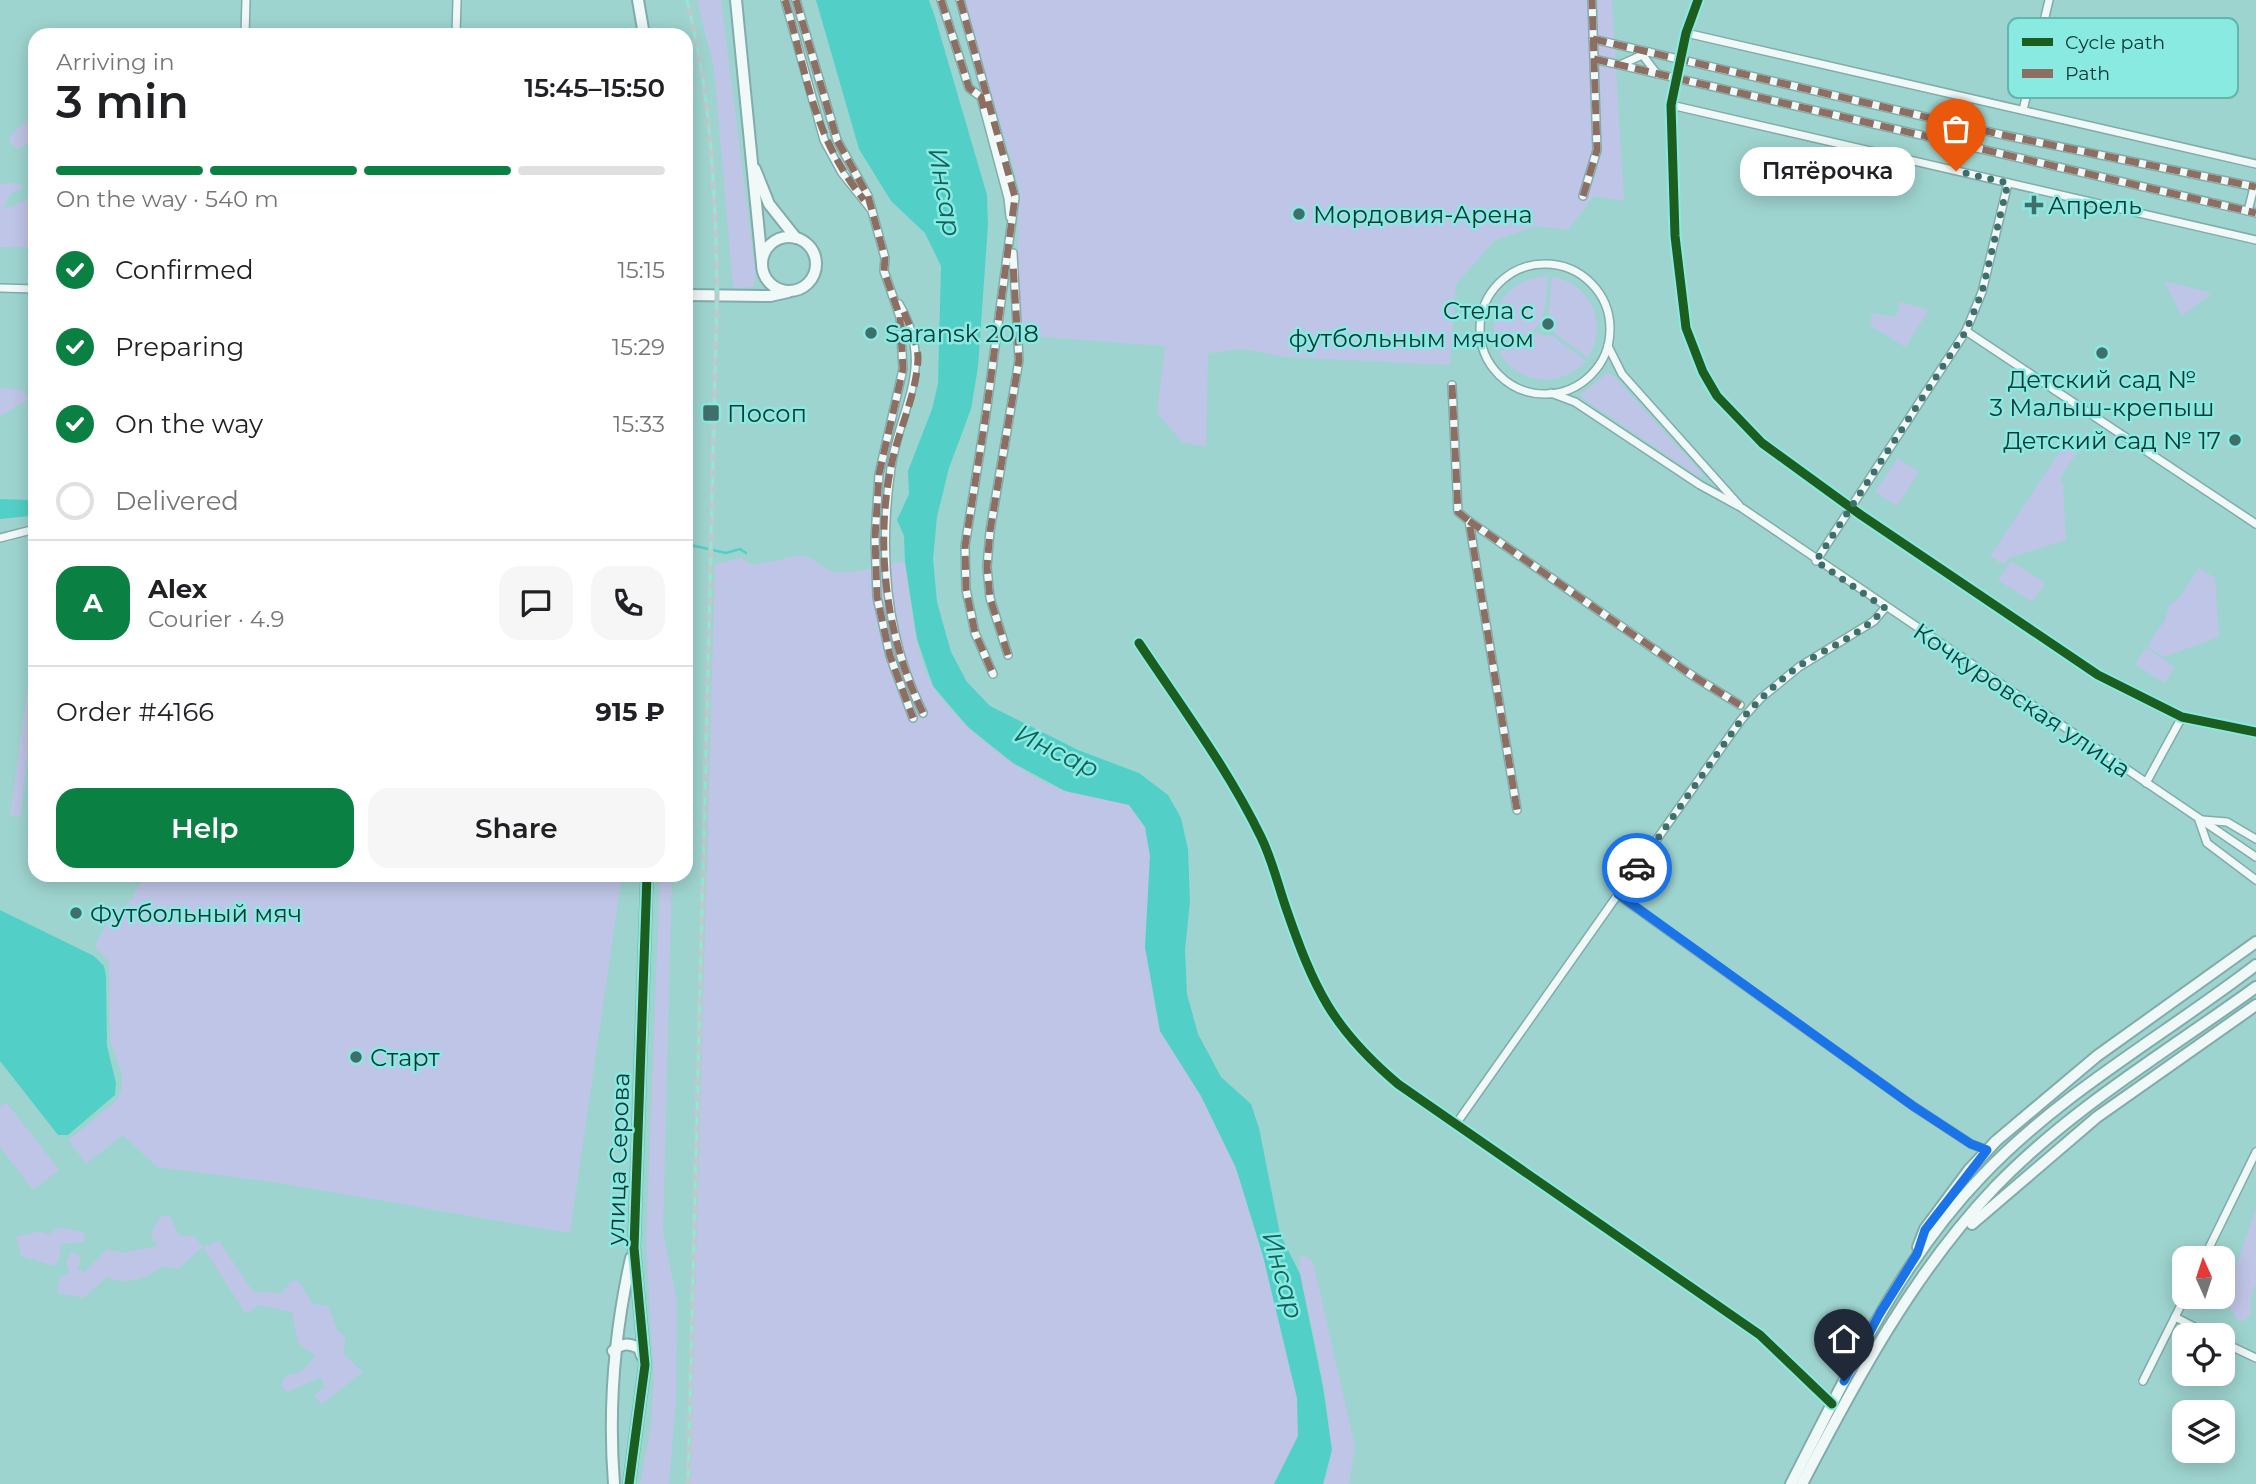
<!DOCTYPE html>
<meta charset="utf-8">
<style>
:root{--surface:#fff;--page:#f6f6f6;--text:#202124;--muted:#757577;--line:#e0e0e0;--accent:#0b8043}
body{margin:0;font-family:Montserrat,sans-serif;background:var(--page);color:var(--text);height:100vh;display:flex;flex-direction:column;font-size:26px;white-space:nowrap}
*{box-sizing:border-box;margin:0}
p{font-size:23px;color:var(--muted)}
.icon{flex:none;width:38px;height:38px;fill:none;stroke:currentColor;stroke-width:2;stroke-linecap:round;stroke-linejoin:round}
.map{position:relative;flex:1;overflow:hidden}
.details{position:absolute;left:28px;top:28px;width:665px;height:854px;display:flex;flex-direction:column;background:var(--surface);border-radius:21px;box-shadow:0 4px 18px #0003}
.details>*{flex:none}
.needle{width:46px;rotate:357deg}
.controls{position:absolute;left:2172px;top:1246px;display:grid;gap:14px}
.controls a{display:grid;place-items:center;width:63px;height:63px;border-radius:14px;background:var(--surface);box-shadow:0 4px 18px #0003;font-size:35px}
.pin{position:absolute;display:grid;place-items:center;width:60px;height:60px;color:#fff;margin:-72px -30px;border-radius:50% 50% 50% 0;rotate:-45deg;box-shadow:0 0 7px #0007}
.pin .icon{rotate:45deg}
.courier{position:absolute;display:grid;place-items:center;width:70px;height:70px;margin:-35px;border:5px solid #1a73e8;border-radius:50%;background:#fff;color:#222;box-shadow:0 2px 9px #0007}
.bubble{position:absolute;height:49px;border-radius:21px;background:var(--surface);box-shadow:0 4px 18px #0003;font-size:23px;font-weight:600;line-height:49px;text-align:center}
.head em{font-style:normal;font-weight:600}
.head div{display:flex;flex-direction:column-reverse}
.head{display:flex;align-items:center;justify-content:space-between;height:119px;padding:0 28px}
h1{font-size:46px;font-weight:600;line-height:52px}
.bar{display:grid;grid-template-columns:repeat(4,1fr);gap:10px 7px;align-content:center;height:84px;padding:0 28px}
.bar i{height:9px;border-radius:5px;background:var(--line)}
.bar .selected{background:var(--accent)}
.bar p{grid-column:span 4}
.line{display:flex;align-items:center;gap:18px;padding:0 28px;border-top:2px solid var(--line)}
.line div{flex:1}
.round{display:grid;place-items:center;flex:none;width:74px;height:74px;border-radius:21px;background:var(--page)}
ol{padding:0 28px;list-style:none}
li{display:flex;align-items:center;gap:21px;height:77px}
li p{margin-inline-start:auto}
li .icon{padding:7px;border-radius:50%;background:var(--accent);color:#fff;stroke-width:4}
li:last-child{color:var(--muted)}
li i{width:38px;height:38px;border:4px solid var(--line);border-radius:50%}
.button{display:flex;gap:14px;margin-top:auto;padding:14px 28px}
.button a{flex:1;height:80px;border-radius:21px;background:var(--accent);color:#fff;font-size:28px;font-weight:600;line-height:80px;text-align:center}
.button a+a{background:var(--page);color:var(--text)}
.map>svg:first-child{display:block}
.green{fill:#bfc5e6}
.water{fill:#52d0c7}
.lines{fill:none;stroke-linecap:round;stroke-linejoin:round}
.stream{stroke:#52d0c7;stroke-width:2.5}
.street-casing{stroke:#81aca9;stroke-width:10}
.secondary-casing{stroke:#81aca9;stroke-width:14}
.street{stroke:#f0f9f8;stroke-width:7}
.secondary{stroke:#f0f9f8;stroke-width:10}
.rail-casing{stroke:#bacbc9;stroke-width:5}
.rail{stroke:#88eae1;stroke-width:2.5;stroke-dasharray:8;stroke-linecap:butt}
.quiet{stroke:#8d6e63;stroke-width:7;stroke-dasharray:14 7;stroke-linecap:butt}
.cycleway-casing{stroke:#88eae1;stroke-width:13}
.cycleway{stroke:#1b5e20;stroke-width:9}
.done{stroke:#3f6f6b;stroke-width:7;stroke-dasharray:0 12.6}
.route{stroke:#1a73e8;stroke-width:9}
.poi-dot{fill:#3f6f6b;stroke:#88eae1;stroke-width:2.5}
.labels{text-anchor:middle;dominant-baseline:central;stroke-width:5;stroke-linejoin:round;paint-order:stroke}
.poi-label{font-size:24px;fill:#0c3835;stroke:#88eae1;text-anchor:start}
.street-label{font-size:24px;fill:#0c3835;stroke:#88eae1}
.water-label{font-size:26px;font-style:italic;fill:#0e635e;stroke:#88eae1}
.key{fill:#88eae1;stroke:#63b5ad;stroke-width:2}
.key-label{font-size:19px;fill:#0c3835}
</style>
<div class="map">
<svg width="2256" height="1484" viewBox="0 0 2256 1484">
<rect width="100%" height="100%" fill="#9ed4cf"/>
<g class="green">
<polygon points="697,0 721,0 756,277 753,287 733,288 714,69"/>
<polygon points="964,0 1612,0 1624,201 1594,196 1568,230 1537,226 1495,240 1456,284 1450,365 1284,357 1244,349 1208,353 1206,447 1182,442 1157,413 1165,346 1016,335 1019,187"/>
<polygon points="32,115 35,115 35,148 29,144 17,149 10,143 10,136"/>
<polygon points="16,183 21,185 21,189 10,194 3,210 30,198 35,208 35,247 0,247 0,184"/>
<path d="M1548,276C1544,329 1545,326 1498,349C1483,312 1510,277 1548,276Z"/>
<path d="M1552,277C1590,283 1610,325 1588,358L1553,332V325L1548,321Z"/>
<polygon points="2164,281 2212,293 2182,316"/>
<polygon points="1900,302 1929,310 1905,347 1870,325 1872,313 1896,317"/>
<path d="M1538,332L1543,336L1551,335L1586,361C1559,389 1519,385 1499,352Z"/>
<polygon points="1607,373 1612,374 1703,475 1701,478 1582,398 1581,394"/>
<polygon points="0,388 22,390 29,399 0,416"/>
<polygon points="2065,444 2077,452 2059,480 2063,483 2066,540 2009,558 2004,565 1990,556"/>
<polygon points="1898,458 1919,472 1897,506 1875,492"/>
<path d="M803,555C814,558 822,569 832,571C859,576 880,563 905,562C911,599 914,654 933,686C956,724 1024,778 1066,791C1087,797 1108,798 1129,805L1145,827L1150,856L1145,947L1160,1031L1201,1096L1236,1168L1263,1256L1297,1398L1298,1436L1274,1484H690L715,564L741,558L753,565Z"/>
<polygon points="2011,561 2045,583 2032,602 1998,580"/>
<polygon points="2199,568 2215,578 2219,637 2164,657 2147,646 2165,620 2169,605 2181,596"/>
<polygon points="35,635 35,705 20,817 10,815"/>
<polygon points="2146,648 2175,667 2164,683 2135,664"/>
<polygon points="145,875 622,875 570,1233 272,1182 157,1167 123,1135 86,1164 69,1140 118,1099 122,1088 122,1075 110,1039 109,961 95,947 115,907 122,908 130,902"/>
<polygon points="660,875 672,875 663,1232 677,1300 676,1400 669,1484 640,1484 651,1425 654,1381 646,1245"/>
<polygon points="6,1102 59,1170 33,1190 0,1147 0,1107"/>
<polygon points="2256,1208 2256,1281 2251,1299 2251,1314 2244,1321 2238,1321 2222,1297 2229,1287"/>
<path d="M169,1215L180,1236H194L203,1247L219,1241L253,1292L282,1293L291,1281H298L313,1304L328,1306L338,1332L346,1337L343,1354L363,1372L321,1404L314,1395L324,1388L322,1377L287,1392L281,1385L285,1376L301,1372L315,1356L298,1343L292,1312L259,1305L246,1314L203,1247L178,1269L164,1266C145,1279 127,1286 107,1277L84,1298L57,1293L60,1277L69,1273L66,1262L71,1251L81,1257L77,1269L85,1272L107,1249L123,1253L157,1246L151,1234L160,1217Z"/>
<polygon points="60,1227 85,1233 84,1242 61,1244 60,1257 54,1266 21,1256 16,1237 38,1231 49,1234"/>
<path d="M1303,1255L1313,1262L1355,1446L1349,1484H1323C1345,1448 1309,1318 1300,1274L1299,1258Z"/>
</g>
<g class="water">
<polygon points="816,0 929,0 935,17 987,195 988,225 978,367 971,409 949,468 937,517 933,559 937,602 951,652 967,682 990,706 1078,750 1139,773 1168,795 1181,818 1188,849 1190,901 1185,950 1187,994 1198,1034 1221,1077 1251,1104 1259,1128 1280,1234 1300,1274 1323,1387 1332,1450 1323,1484 1274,1484 1298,1436 1297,1398 1263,1256 1236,1168 1201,1096 1160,1031 1145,947 1150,856 1145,827 1129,805 1065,791 1013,763 968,727 933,686 917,639 905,562 904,536 897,520 909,494 908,471 932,409 938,384 941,266 925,233 891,201 859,149"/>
<polygon points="0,499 28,500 35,505 30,516 0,519"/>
<polygon points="0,910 94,956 104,966 106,976 107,1046 116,1083 115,1095 68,1135 58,1135 0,1061"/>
</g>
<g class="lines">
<polyline class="stream" points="686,544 726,553 740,549 746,553"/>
<g class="street-casing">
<g id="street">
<polyline points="785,0 824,140 842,173 870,208"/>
<polyline points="796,0 837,140 868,196 885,258 884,271 900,317 903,369 879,474 875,538 877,597 890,656 913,718"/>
<polyline points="941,0 969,88 981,97 1008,198 1010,217"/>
<polyline points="960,0 1015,197 986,414 965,546 966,589 975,633 993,674"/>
<polyline points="1698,0 1686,33 1671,105 1675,236 1686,328 1703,372 1717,396 1762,443 1861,515 2098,675 2182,717 2256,732"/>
<polyline points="1686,33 2256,164"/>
<polyline points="245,35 246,0"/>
<polyline points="456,35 457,0"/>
<polyline points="1593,39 2003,135 2256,187"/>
<polyline points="1641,53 1657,74"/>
<polyline points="1594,59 2256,213"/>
<polyline points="1620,65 1649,52"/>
<polyline points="1671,105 2256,240"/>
<polyline points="2023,110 2049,0"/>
<polyline points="1583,196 1597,150 1592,0"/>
<polyline points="2248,211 2254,187"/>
<circle cx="1545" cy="329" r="65"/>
<polyline points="0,288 35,289"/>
<path d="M899,304C936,368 900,405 891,468C879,552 885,637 923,713"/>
<polyline points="1966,331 2256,524"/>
<polyline points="1608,346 1622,374 1739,505"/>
<polyline points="1452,385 1458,512 1469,521 1517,810"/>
<polyline points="1551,393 1575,402 1700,485 1742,508 2256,857"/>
<polyline points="1469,521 1693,676 1740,705"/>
<polyline points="0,538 35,529"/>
<polyline points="1816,561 1966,331 1982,292 2008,183"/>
<path d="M1139,643C1181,706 1228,769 1261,837C1272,859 1278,885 1286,908C1314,989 1332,1028 1398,1084L1760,1335L1832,1404"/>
<polyline points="1008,655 990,598 987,567 990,531 1019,360 1013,253"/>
<polyline points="2146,783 2182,717"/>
<polyline points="2199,820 2207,843 2256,880"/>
<polyline points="2202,820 2227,822 2256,839"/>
<polyline points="1618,895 1913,1106 1971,1144 1987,1150"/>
<polyline points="1456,1124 1741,720 1761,698 1799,667 1874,621 1885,608"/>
<polyline points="2204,1258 2256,1152"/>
<polyline points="2175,1317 2210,1335"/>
<polyline points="2222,1342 2256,1358"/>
<polyline points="2143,1381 2185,1297"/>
</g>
</g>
<g class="secondary-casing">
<g id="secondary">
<polyline points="638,0 644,35"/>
<polyline points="736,0 762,264"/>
<polyline points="755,169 769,204 796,238"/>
<circle cx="789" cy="264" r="27"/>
<polyline points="686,295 770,296 788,292"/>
<polyline points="1972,1224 2097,1117 2256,1005"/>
<polyline points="1918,1247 1925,1229 1969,1170 1996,1141 2097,1056 2256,942"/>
<path d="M613,1351C622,1343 628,1343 639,1348L642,1356"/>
<path d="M614,1484C608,1407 614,1334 631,1258"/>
<polyline points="629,1484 645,1365 634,1248 647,875"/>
<path d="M1791,1484C1847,1376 1897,1264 1983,1175C2063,1091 2165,1035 2256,965"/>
<path d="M1802,1484C1856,1380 1914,1272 1995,1187C2071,1108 2168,1051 2256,987"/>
</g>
</g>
<use href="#street" class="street"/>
<use href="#secondary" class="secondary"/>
<g class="rail-casing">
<path id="rail" d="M687,0C711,97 716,196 717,295L688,1484"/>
</g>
<use href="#rail" class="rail"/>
<g class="quiet">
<path d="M785,0C808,77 812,135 864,200"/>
<polyline points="796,0 837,140 868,196 885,258 884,271 900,317 903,369 879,474 875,538 877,597 890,656 913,718"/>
<polyline points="941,0 969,88 981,97 984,109"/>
<polyline points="960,0 1015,197 986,414 965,546 966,589 975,633 993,674"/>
<polyline points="1593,39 2003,135 2256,187"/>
<polyline points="1594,59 2256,213"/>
<polyline points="1583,196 1597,150 1592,0"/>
<path d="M904,312C909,325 918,344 918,358C917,393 899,429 892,462C874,544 886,638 923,713"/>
<polyline points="1452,385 1458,512 1469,521 1517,810"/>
<polyline points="1469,521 1693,676 1740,705"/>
<polyline points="1008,655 990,598 987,567 990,531 1019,360 1013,263"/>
</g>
<g class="cycleway-casing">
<g id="cycleway">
<polyline points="1698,0 1686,33 1671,105 1675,236 1686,328 1703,372 1717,396 1762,443 1861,515 2098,675 2182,717 2256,732"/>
<path d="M1139,643C1181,706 1228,769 1261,837C1272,859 1278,885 1286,908C1314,989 1332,1028 1398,1084L1760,1335L1832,1404"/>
<polyline points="629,1484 645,1365 634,1248 647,875"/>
</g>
</g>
<use href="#cycleway" class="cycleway"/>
</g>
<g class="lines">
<path class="done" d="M1637,868L1741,720C1759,700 1777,682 1798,667C1827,647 1863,635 1885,608L1816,561L1966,331L1982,292L2008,183L1956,171"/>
<polyline class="route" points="1637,868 1618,894 1913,1106 1971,1144 1987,1150 1925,1230 1917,1254 1880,1313 1844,1381"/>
</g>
<g class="poi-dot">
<path d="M2030.5 194.5h7v7h7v7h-7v7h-7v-7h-7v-7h7z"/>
<circle cx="1299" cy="214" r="7"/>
<circle cx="1548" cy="324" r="7"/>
<circle cx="871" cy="333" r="7"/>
<circle cx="2102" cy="353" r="7"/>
<rect x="702" y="404" width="18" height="18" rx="3.5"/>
<circle cx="2235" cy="440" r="7"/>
<circle cx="76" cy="913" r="7"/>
<circle cx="356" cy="1057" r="7"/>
</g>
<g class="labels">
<g class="poi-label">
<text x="2048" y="205">Апрель</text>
<text x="1313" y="214">Мордовия-Арена</text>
<text x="1534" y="310" text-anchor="end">Стела с<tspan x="1534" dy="28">футбольным мячом</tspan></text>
<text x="885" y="333">Saransk 2018</text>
<text x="2102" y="379" text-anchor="middle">Детский сад №<tspan x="2102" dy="28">3 Малыш-крепыш</tspan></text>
<text x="727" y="413">Посоп</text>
<text x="2221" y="440" text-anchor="end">Детский сад № 17</text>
<text x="90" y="913">Футбольный мяч</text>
<text x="370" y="1057">Старт</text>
</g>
<g class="street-label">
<text transform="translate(2022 700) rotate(34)">Кочкуровская улица</text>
<text transform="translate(618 1159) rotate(-88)">улица Серова</text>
</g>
<g class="water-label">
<text transform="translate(945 192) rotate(80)">Инсар</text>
<text transform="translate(1057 751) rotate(26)">Инсар</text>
<text transform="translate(1283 1275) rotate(74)">Инсар</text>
</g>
</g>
<rect x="2008" y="18" width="230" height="80" rx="10" class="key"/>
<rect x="2022" y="38" width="31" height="8" fill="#1b5e20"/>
<rect x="2022" y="69" width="31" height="9" fill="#8d6e63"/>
<g class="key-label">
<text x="2065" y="49">Cycle path</text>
<text x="2065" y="80">Path</text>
</g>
</svg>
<div class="controls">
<a><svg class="needle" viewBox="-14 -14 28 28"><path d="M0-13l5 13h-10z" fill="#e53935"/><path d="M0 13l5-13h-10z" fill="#757577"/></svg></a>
<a><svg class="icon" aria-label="locate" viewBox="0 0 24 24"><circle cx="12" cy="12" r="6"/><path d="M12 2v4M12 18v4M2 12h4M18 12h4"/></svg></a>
<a><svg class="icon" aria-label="layers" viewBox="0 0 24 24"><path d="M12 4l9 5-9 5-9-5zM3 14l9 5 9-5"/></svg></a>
</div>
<div class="pin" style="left:1956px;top:171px;background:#ea580c"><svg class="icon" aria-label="bag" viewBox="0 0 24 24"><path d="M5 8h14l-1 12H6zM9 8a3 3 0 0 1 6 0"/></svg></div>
<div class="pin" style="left:1844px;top:1381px;background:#1f2937"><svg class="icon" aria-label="home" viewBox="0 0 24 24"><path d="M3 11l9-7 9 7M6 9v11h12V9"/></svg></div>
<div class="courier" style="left:1637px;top:868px"><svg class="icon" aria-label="car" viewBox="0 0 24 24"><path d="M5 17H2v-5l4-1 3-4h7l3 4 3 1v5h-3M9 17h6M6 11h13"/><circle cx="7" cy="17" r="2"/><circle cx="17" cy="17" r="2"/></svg></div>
<div class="bubble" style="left:1740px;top:147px;width:175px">Пятёрочка</div>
<section class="details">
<div class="head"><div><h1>3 min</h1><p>Arriving in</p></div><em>15:45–15:50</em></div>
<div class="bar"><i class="selected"></i><i class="selected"></i><i class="selected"></i><i></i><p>On the way · 540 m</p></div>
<ol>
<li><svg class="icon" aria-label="check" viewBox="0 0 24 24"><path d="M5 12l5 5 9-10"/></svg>Confirmed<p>15:15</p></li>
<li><svg class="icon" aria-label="check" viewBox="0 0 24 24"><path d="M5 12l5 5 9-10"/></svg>Preparing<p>15:29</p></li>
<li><svg class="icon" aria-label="check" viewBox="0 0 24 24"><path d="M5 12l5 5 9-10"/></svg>On the way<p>15:33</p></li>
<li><i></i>Delivered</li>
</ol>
<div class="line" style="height:126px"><b class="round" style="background:var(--accent);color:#fff">A</b><div><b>Alex</b><p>Courier · 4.9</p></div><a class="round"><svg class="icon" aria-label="chat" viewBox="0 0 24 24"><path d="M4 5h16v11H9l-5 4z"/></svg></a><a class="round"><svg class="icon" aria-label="phone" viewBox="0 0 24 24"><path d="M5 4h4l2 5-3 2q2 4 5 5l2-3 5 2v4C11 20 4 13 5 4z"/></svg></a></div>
<div class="line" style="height:91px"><div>Order #4166</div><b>915 ₽</b></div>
<div class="button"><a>Help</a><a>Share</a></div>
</section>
</div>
